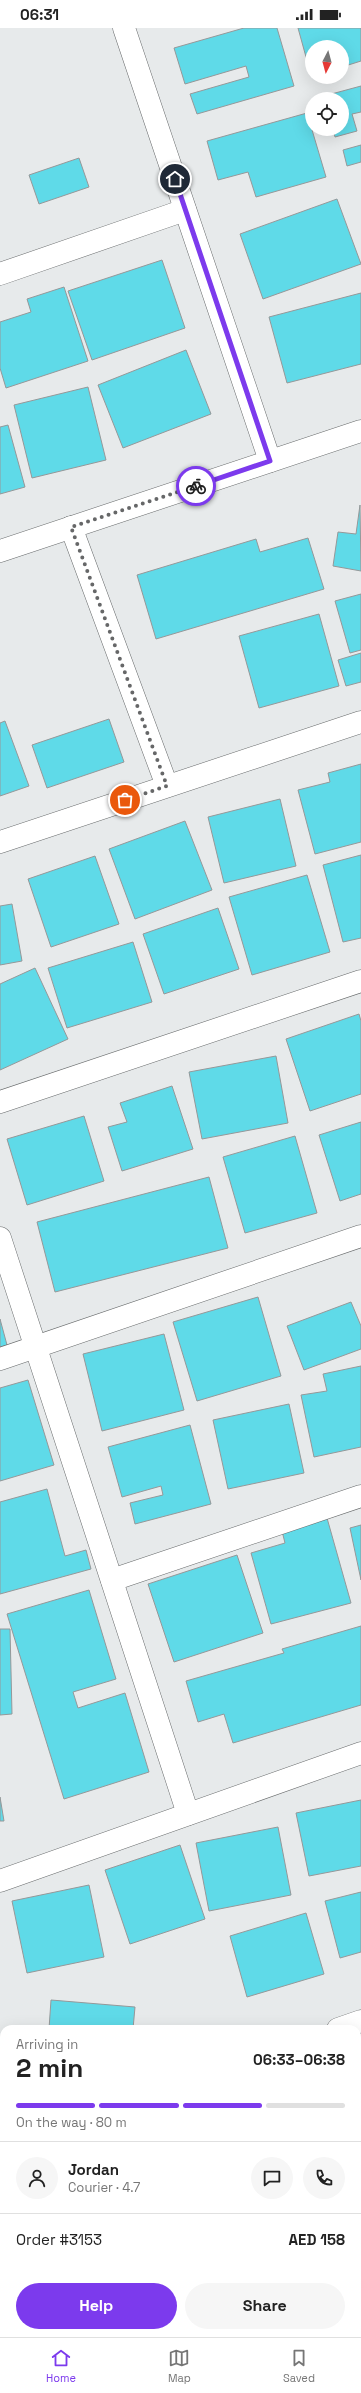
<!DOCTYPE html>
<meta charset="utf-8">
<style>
:root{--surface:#fff;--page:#f6f6f6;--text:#222;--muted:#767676;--line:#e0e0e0;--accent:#7c3aed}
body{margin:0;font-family:"Space Grotesk",sans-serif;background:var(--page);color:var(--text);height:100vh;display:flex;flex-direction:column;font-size:15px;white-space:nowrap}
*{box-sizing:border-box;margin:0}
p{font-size:13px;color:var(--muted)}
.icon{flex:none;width:22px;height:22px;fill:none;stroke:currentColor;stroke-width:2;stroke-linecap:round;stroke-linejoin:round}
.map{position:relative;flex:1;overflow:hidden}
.panel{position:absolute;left:0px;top:1997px;width:361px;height:312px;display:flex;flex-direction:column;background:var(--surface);border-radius:12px 12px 0 0;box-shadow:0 4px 16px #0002}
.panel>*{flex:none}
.needle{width:26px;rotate:186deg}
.buttons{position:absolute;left:305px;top:12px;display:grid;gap:8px}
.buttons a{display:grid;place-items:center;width:44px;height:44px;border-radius:50%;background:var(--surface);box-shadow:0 4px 16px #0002;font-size:20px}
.pin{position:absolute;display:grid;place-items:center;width:34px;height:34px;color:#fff;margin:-17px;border:2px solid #fff;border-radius:50%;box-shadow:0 1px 4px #0007}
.courier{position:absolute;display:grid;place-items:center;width:40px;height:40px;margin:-20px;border:3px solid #7c3aed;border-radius:50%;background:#fff;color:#222;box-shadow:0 1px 5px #0007}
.overview em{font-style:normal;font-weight:600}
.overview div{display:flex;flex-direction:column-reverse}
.overview{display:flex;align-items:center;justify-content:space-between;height:68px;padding:0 16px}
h1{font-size:26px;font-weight:600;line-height:30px}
.bar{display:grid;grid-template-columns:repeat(4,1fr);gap:6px 4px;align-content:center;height:48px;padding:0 16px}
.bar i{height:5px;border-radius:3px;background:var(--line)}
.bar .current{background:var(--accent)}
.bar p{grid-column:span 4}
.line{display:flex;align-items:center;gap:10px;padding:0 16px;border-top:1px solid var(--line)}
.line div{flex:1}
.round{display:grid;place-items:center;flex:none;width:42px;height:42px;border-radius:21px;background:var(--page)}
.button{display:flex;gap:8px;margin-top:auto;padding:8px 16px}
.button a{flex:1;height:46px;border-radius:24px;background:var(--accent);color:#fff;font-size:16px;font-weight:600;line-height:46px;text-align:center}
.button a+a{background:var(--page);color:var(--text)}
.status{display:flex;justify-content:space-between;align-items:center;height:28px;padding:0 20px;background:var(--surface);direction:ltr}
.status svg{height:11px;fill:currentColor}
.menu{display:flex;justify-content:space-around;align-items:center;height:56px;border-top:1px solid var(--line);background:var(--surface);font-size:11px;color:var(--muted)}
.menu a{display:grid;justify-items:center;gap:2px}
.menu .current{color:var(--accent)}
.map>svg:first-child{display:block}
.building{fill:#5fdae8;stroke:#959899}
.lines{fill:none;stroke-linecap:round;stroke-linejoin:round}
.minor-casing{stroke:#686b6c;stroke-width:23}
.minor{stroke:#fff;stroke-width:22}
.done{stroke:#666768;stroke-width:4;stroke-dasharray:0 7.2}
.route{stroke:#7c3aed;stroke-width:5}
</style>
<div class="status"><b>06:31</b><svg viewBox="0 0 49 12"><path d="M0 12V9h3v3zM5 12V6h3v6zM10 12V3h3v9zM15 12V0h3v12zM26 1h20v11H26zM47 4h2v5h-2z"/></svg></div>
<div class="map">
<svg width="361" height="2309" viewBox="0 0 361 2309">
<rect width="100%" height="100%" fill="#e7eaeb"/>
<g class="building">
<polygon points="244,0 277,0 294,58 197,86 190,66 249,49 246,38 185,56 174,20"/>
<polygon points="298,0 361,0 361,33 342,39 342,19 312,19 311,47"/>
<polygon points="361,58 361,84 352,86 357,103 335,109 333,101 342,101 342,71 324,71 324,68"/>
<polygon points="307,85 326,149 256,169 248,144 218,152 207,113"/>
<polygon points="361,117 361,134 347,138 343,122"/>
<polygon points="79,130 89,159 39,176 29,147"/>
<polygon points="337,171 361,236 263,271 240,206"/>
<polygon points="162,232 185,300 92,332 68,263"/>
<polygon points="64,259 88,333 6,360 0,340 0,294 31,284 27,271"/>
<polygon points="361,265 361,336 287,355 269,289"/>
<polygon points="186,322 211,386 123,420 98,357"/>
<polygon points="88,359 106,432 32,450 14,377"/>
<polygon points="8,397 25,459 0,466 0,399"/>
<polygon points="360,477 361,543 333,538 338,504 356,506"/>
<polygon points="308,510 324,561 156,611 137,547 256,511 260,524"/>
<polygon points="361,566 361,622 350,625 335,573"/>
<polygon points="319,586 339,658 259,680 239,608"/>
<polygon points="361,625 361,654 346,658 338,632"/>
<polygon points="109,691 124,734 47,760 32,717"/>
<polygon points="5,693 29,758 0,768 0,695"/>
<polygon points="361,736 361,814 315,826 298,762 330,754 328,745"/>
<polygon points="280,771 296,838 224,855 208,789"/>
<polygon points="185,793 212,862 135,891 109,821"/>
<polygon points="361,827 361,910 343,914 323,837"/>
<polygon points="95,828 119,896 51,919 28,851"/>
<polygon points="307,847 330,924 252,947 229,869"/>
<polygon points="12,876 22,933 0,937 0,878"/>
<polygon points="218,880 239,941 164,966 143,906"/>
<polygon points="133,914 152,974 67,1000 48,940"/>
<polygon points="35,940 68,1011 0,1042 0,956"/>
<polygon points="359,986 361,993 361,1066 310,1083 286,1011"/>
<polygon points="276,1028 288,1095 202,1111 189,1044"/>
<polygon points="172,1058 193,1121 122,1143 108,1099 127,1094 120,1075"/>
<polygon points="84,1088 104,1153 27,1177 7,1111"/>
<polygon points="361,1094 361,1166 340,1173 319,1107"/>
<polygon points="295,1108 317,1185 245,1205 223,1129"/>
<polygon points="209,1149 228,1220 55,1264 37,1194"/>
<polygon points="258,1269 281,1348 197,1373 173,1294"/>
<polygon points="351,1274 361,1298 361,1321 304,1342 287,1298"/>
<polygon points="0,1291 7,1317 0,1319"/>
<polygon points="164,1306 184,1382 102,1403 83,1326"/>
<polygon points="361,1338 361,1419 314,1429 301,1367 327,1363 323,1346"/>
<polygon points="28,1352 54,1437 0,1453 0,1360"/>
<polygon points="289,1376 304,1445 228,1461 213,1392"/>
<polygon points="190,1397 211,1476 135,1496 130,1475 163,1467 161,1458 122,1469 108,1419"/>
<polygon points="47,1461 65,1528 86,1522 91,1541 0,1566 0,1474"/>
<polygon points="327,1490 351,1575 271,1596 251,1525 285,1515 282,1503"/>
<polygon points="361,1497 361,1552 350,1500"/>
<polygon points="237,1527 263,1605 174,1634 148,1556"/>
<polygon points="89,1562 116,1651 73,1664 78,1680 125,1665 149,1744 64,1771 7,1586"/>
<polygon points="361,1598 361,1677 233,1715 224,1686 198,1694 186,1653 284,1625 282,1621"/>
<polygon points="0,1601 10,1601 12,1686 0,1687"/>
<polygon points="0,1769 4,1793 0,1793"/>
<polygon points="361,1772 361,1838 309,1848 296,1785"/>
<polygon points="278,1799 291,1867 209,1883 196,1815"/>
<polygon points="180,1817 205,1891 130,1916 105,1842"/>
<polygon points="89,1857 104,1929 27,1945 12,1873"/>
<polygon points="361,1864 361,1924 340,1930 325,1873"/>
<polygon points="306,1885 324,1946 247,1969 230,1908"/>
<polygon points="51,1972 135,1979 133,2001 49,2001"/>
<polygon points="10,2305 51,2305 52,2309 10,2309"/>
<polygon points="160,2305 342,2305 344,2309 162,2309"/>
</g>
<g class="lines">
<g class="minor-casing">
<g id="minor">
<polyline points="124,0 270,433"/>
<polyline points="0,246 185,182"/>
<polyline points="71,499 167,758"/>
<polyline points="0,523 361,403"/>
<polyline points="0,814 361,694"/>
<polyline points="0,1074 361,953"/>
<polyline points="0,1210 188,1786"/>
<polyline points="0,1331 361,1208"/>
<polyline points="112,1552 361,1468"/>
<polyline points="0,1853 361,1725"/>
<polyline points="338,2001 361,1993"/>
<polyline points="0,2056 4,2068"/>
<polyline points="0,2110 4,2110"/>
<polyline points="357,2181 361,2192"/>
<polyline points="83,2305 84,2309"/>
</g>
</g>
<use href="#minor" class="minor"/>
</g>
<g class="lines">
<polyline class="done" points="125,772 167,758 71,499 196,458"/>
<polyline class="route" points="175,151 270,433 196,458"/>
</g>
</svg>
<div class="buttons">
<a><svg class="needle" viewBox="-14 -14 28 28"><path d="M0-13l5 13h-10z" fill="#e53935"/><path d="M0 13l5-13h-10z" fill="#767676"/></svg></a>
<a><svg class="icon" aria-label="locate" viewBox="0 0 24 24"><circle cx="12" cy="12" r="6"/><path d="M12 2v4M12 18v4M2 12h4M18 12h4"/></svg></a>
</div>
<div class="pin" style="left:125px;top:772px;background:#ea580c"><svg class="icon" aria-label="bag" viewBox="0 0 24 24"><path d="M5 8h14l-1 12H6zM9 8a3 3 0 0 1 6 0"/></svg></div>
<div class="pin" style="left:175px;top:151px;background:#1f2937"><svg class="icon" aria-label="home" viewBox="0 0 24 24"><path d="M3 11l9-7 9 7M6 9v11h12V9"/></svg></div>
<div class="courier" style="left:196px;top:458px"><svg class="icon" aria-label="bike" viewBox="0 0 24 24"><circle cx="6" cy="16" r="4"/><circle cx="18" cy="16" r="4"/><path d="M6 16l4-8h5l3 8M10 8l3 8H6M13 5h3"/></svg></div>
<section class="panel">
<div class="overview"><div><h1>2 min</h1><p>Arriving in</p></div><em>06:33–06:38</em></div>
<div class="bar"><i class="current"></i><i class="current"></i><i class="current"></i><i></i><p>On the way · 80 m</p></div>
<div class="line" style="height:72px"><a class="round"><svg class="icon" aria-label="person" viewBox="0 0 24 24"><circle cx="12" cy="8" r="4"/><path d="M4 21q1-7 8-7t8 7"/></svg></a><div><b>Jordan</b><p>Courier · 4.7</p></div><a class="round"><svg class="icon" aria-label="chat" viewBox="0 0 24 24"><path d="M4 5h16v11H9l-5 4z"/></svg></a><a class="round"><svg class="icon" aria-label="phone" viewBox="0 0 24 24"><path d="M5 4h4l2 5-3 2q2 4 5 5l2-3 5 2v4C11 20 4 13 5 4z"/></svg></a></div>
<div class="line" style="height:52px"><div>Order #3153</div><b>AED 158</b></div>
<div class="button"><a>Help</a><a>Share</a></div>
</section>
</div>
<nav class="menu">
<a class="current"><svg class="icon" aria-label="home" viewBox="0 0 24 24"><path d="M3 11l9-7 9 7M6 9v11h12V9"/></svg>Home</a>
<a><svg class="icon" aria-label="map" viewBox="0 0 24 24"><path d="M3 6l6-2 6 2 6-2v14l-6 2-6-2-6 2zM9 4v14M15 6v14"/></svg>Map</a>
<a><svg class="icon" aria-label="saved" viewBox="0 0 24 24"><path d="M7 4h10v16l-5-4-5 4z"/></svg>Saved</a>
</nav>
